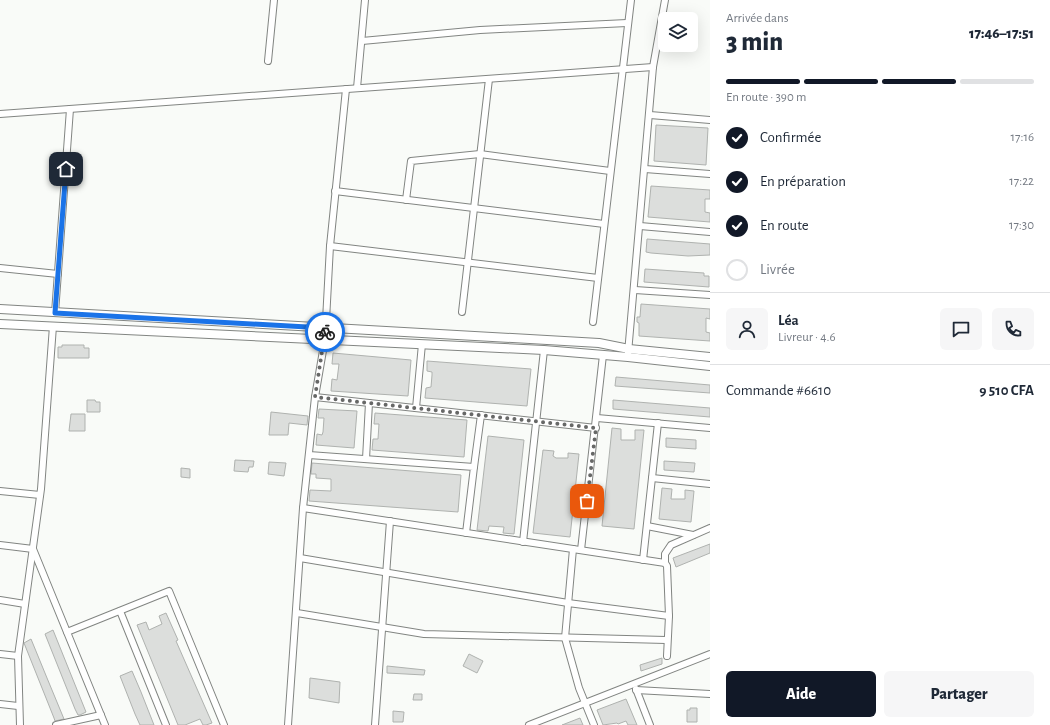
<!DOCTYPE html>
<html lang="fr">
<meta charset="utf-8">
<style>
:root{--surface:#fff;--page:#f6f6f7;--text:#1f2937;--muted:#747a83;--line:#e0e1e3;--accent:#111827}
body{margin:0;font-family:"Alegreya Sans",sans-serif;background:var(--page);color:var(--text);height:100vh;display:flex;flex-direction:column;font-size:15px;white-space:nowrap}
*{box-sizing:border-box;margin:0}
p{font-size:13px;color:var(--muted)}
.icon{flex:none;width:22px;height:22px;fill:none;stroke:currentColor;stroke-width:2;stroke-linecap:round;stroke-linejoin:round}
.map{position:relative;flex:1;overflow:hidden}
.details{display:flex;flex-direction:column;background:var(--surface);width:340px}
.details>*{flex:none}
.buttons{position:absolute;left:658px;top:12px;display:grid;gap:8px}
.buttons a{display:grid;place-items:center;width:40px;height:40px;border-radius:6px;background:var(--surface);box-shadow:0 4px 16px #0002;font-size:20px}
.pin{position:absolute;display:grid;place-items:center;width:34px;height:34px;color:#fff;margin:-17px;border-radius:8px;box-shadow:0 2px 6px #0006}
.courier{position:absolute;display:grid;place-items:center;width:40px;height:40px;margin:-20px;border:3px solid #1a73e8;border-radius:50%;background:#fff;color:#222;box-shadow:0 1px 5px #0007}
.head em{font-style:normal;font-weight:800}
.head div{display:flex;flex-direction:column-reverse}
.head{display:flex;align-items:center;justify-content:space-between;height:68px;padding:0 16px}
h1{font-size:26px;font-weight:800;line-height:30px}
.bar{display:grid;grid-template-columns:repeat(4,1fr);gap:6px 4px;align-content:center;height:48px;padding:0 16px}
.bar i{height:5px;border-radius:3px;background:var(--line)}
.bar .selected{background:var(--accent)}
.bar p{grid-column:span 4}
.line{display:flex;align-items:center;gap:10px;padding:0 16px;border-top:1px solid var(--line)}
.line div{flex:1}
.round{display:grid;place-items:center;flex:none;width:42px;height:42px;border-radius:6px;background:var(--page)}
ol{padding:0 16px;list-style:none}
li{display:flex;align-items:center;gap:12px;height:44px}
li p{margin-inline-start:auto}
li .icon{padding:4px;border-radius:50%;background:var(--accent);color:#fff;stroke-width:4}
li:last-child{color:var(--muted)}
li i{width:22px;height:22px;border:2px solid var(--line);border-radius:50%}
.primary-button{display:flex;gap:8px;margin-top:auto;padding:8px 16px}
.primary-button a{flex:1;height:46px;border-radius:6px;background:var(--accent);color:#fff;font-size:16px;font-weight:800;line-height:46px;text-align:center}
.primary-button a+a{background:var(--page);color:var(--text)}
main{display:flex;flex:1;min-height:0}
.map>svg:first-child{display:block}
.building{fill:#dcdedc;stroke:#afb2af}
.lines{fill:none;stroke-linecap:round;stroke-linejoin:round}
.minor-casing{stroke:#828582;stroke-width:8}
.tertiary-casing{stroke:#828582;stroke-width:10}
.minor{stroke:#fff;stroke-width:6}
.tertiary{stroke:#fff;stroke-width:8}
.done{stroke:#676867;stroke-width:4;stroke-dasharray:0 7.2}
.route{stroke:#1a73e8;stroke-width:5}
</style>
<main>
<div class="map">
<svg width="710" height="725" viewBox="0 0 710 725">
<rect width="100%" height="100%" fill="#f9fbf8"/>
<g class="building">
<polygon points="656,125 708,128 706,165 654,161"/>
<polygon points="651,186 710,190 710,199 705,199 705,212 710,213 710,222 648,217"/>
<polygon points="647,239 710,244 710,255 688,256 651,253 646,252"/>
<polygon points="645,269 704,273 704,276 709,276 709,287 644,282"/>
<polygon points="641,304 710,309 710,319 706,318 706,332 710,333 710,341 639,336 639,323 637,322 637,317 640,317"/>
<polygon points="62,345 84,345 84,348 89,348 89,358 58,358 58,347 62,347"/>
<polygon points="333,353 411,360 408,396 331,391 332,379 337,380 339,364 332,364"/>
<polygon points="427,361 531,369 527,406 425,398 426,388 431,387 432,375 432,372 427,371"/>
<polygon points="616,377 710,385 710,393 615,386"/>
<polygon points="87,400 95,400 96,402 100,402 100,412 87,412"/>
<polygon points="613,400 710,408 710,417 613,409"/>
<polygon points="319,409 357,411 354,448 316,445 317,434 322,435 323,432 324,418 318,418"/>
<polygon points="271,412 308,416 307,425 289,423 288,435 269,435"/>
<polygon points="375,413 467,420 464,457 372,450 373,439 378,439 379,424 374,424"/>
<polygon points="71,414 85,414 85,431 69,431"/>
<polygon points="612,428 621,429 621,440 635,440 635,430 644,430 634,529 602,526"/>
<polygon points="488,436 524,440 514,534 503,533 504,527 489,526 488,531 477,530"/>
<polygon points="666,438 696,440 696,449 666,447"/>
<polygon points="543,450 554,451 553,456 556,458 568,458 568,453 579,454 570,537 533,533"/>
<polygon points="235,460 254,461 253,467 249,467 248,472 234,471"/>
<polygon points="664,461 695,463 694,472 664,470"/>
<polygon points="269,462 286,463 284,476 268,474"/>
<polygon points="312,463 461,475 458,512 309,501 310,490 331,491 331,479 316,478 316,474 311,474"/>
<polygon points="181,468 190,469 190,478 181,477"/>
<polygon points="662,488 672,489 671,499 685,499 685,490 694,491 691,522 659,519"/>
<polygon points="710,544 710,553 676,567 673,558"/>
<polygon points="166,613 178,640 176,641 212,723 206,725 203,725 200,719 185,725 178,725 137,625 146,622 149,630 162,624 159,616"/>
<polygon points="53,630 86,712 80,715 78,715 75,709 45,634"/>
<polygon points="31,639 47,678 64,719 55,721 54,718 24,643"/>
<polygon points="469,654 483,661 477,673 463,666"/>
<polygon points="662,658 662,664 641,671 640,665"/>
<polygon points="387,666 425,670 424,675 387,673"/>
<polygon points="132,671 141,692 154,725 140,725 135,714 120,676"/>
<polygon points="310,678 340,682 339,703 309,698"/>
<polygon points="414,694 422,694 422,700 413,700"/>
<polygon points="626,699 637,725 628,725 626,721 618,724 617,723 603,725 597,710"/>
<polygon points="690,708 697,708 697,722 687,722 687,710 690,710"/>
<polygon points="393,711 404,712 403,722 393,722"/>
<polygon points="580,718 583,725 562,725"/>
</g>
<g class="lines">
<g class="minor-casing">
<g id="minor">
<polyline points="362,41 480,30 627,23"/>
<polyline points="268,61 274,0"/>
<polyline points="357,88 365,0"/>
<polyline points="0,114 653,67"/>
<polyline points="650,115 710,120"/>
<polyline points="645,169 710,174"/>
<polyline points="335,191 604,224"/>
<polyline points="406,200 411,161 480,154 610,171"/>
<polyline points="640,226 710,232"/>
<polyline points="330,246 598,278"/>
<polyline points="0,268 58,274"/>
<polyline points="635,290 710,295"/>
<polyline points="462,312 489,79"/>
<polyline points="55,313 70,109"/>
<polyline points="593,322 631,0"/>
<polyline points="628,353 653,67 665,0"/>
<polyline points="315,397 596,428"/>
<polyline points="416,408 422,344"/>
<polyline points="597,418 710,428"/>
<polyline points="309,455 474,467 466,533"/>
<polyline points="366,459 369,403"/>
<polyline points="474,467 481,415"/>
<polyline points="652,478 710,484"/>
<polyline points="0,491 40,495"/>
<polyline points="303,508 665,563 667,566 669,616 667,656"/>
<polyline points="647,526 693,535"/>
<polyline points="523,542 544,350"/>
<polyline points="0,545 33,549 105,725"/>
<polyline points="573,549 565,638 579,688 594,725"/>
<polyline points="581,550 603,355"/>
<polyline points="300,558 568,603 669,616"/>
<polyline points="643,560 658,423"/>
<polyline points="665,563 665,554 671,545 710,528"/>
<polyline points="0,600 25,604"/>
<polyline points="120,611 166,725"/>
<polyline points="297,613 424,634 666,640"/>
<polyline points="67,632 169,591 224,725"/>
<polyline points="0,654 18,656"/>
<polyline points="636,689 650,725"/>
<polyline points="636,690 710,694"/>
<polyline points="0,704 18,706"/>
<polyline points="20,725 18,656 41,489 53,326"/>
<polyline points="56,725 101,715"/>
<polyline points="288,725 303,508 315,397 325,339 330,246 346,89"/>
<polyline points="375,725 390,521"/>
<polyline points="529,725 710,654"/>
</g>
</g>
<g class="tertiary-casing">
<g id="tertiary">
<polyline points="0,309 599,343 629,349 710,357"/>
<polyline points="0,324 544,350 628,357 710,366"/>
</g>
</g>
<use href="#minor" class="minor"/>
<use href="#tertiary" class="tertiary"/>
</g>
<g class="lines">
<polyline class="done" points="325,332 315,397 596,428 587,501"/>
<polyline class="route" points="66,169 55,313 325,328 325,332"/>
</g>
</svg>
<div class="buttons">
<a><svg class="icon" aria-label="layers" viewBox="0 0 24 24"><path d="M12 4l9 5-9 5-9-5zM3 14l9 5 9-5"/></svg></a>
</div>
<div class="pin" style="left:587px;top:501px;background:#ea580c"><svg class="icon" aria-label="bag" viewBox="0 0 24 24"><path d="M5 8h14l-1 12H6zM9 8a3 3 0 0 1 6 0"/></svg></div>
<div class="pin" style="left:66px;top:169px;background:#1f2937"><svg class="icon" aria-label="home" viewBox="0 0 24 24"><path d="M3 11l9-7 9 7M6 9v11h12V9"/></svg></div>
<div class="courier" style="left:325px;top:332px"><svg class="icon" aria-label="bike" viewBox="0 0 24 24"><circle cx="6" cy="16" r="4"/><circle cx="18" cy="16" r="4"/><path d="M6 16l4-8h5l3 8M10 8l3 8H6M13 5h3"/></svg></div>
</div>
<section class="details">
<div class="head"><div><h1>3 min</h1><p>Arrivée dans</p></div><em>17:46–17:51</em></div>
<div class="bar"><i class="selected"></i><i class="selected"></i><i class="selected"></i><i></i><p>En route · 390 m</p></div>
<ol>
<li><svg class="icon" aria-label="check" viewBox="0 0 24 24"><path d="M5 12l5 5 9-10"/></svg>Confirmée<p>17:16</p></li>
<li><svg class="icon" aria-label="check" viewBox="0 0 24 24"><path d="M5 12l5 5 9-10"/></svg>En préparation<p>17:22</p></li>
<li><svg class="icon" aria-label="check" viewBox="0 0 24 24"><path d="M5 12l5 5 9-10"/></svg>En route<p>17:30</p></li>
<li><i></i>Livrée</li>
</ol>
<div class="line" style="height:72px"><a class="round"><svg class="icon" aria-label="person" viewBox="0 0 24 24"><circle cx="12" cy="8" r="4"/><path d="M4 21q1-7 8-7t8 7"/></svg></a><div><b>Léa</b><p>Livreur · 4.6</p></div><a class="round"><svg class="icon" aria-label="chat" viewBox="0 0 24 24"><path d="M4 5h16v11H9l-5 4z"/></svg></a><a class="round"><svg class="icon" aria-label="phone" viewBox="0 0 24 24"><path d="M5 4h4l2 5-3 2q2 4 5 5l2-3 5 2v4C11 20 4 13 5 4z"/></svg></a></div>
<div class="line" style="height:52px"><div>Commande #6610</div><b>9 510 CFA</b></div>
<div class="primary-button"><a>Aide</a><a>Partager</a></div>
</section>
</main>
